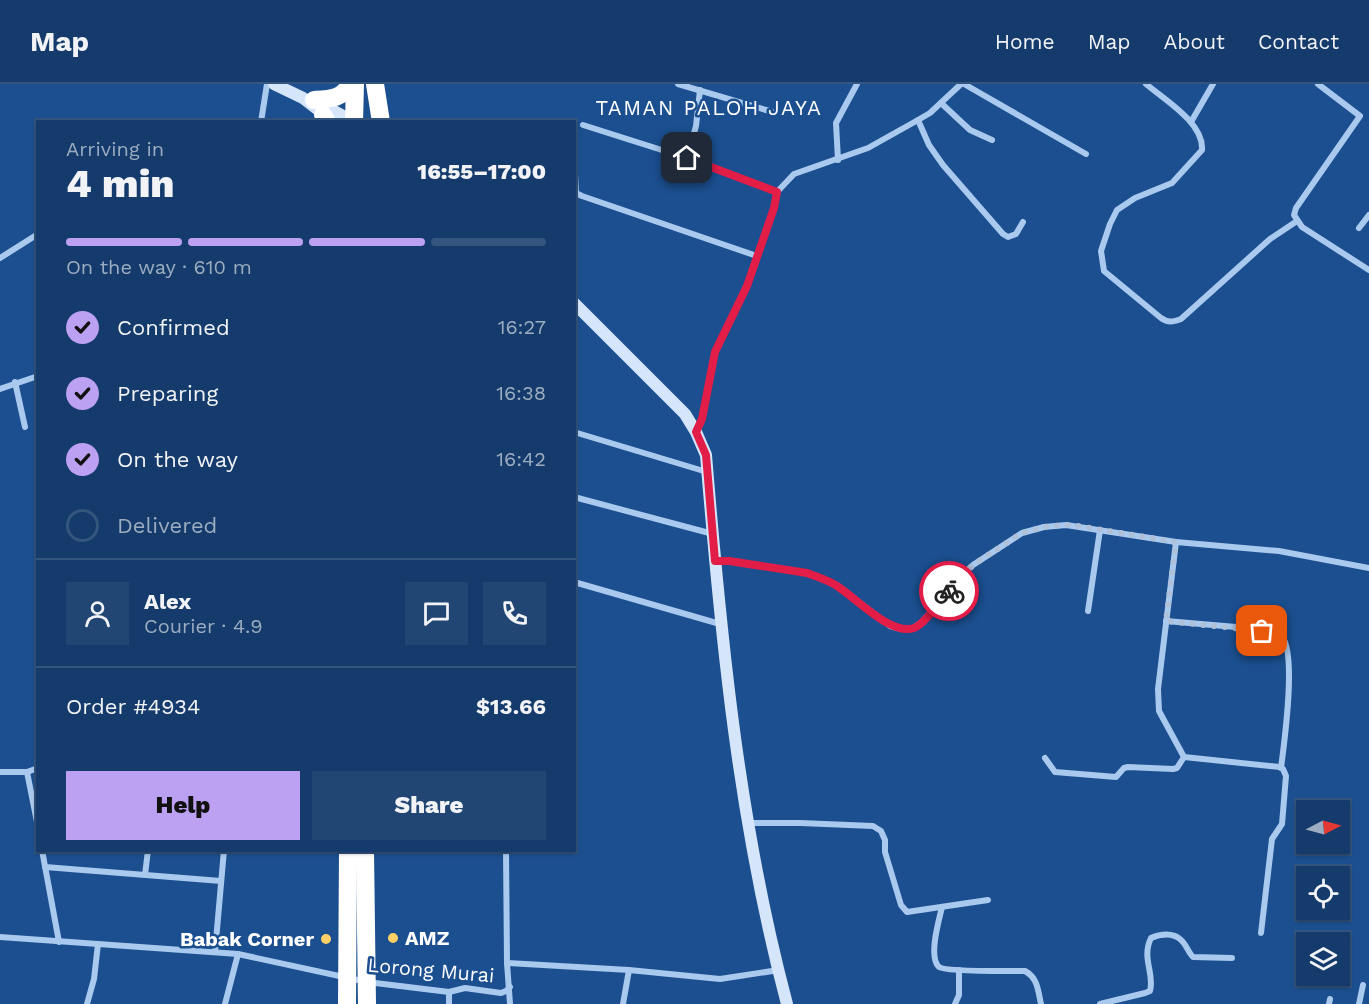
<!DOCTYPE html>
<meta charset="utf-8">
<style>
:root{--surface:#143b6b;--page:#214673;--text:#f1f3f6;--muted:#9dadc1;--line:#33557e;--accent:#bca0f2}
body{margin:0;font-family:"Work Sans",sans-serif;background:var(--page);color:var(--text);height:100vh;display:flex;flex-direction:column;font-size:22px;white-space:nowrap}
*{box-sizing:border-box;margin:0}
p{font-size:20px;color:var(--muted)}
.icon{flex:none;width:33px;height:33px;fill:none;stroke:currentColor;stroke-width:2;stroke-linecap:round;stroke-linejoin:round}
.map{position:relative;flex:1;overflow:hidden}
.drawer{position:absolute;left:36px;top:36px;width:540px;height:732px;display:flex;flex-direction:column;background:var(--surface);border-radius:0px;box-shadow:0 2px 4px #0004,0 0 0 2px var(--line)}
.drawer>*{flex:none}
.needle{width:39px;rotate:84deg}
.controls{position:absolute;left:1296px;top:716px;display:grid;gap:12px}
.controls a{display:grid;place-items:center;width:54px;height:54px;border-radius:0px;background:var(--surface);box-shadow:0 2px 4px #0004,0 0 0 2px var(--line);font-size:30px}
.pin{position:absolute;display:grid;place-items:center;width:51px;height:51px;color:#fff;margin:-26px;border-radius:12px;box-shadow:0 3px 9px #0006}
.courier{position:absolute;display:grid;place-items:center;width:60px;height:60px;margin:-30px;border:4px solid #e11d48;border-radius:50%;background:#fff;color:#222;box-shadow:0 2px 8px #0007}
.summary em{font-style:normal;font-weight:800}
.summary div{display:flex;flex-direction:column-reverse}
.summary{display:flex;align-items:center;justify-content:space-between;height:102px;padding:0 30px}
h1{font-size:39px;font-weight:800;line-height:45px}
.bar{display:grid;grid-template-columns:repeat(4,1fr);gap:9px 6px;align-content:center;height:72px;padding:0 30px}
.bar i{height:8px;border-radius:4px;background:var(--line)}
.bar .on{background:var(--accent)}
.bar p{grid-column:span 4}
.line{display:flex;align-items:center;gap:15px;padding:0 30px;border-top:2px solid var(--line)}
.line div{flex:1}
.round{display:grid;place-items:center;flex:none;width:63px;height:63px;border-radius:0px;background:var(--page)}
ol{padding:0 30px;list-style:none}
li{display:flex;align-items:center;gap:18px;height:66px}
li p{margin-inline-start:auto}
li .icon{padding:6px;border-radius:50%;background:var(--accent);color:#111;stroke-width:4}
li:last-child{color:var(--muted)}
li i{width:33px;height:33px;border:3px solid var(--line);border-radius:50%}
.action{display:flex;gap:12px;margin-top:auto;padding:12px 30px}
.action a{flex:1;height:69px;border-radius:0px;background:var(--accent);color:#111;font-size:24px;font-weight:800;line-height:69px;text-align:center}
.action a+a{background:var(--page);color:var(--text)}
header{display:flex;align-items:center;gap:36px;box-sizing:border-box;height:84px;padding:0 30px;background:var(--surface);border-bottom:2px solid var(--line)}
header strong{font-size:28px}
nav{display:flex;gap:33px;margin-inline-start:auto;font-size:21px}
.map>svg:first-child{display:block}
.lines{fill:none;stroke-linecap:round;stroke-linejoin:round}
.street{stroke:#a9c9ee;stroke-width:6}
.secondary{stroke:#d6e6fa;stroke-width:12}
.highway{stroke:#fff;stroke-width:18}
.done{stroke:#afc1d8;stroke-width:6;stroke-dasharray:0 10.8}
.route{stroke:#e11d48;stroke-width:8}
.poi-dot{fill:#ffd166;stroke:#1b4f8f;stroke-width:2}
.labels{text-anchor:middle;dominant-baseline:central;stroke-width:5;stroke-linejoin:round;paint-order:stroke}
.poi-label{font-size:20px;font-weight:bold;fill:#fff;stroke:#1b4f8f;text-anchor:start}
.street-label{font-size:20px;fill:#fff;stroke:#1b4f8f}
.neighbourhood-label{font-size:21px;letter-spacing:1.5px;fill:#fff;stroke:#1b4f8f}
</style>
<header>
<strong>Map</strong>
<nav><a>Home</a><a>Map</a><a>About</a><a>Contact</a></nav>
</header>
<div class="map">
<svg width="1369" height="920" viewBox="0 0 1369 920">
<rect width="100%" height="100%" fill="#1b4f8f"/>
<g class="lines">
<g class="street">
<polyline points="678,0 773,28"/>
<polyline points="964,0 1086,70"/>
<path d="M1146,0C1165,16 1204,39 1202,66L1172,99L1135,114L1117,126L1110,140L1101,167L1104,187L1161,234C1168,239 1173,238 1181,235L1270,155L1297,137"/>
<polyline points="1318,0 1360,32 1296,124 1294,131 1302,143 1369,186"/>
<polyline points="941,19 970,46 992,56"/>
<polyline points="918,36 929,61 943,81 1003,150 1008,153 1016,150 1023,138"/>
<polyline points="261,38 267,0"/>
<polyline points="1191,38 1213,0"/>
<polyline points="583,41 687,74 777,108"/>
<polyline points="687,74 696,42 700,6"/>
<polyline points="838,76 836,39 857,0"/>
<polyline points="575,90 576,109 582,112 757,172"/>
<polyline points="1359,144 1369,131"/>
<polyline points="0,174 38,150"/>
<polyline points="15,298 25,343"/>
<polyline points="0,305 38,292"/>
<polyline points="697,347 702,335 715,268 747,202 774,124 777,108 794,90 868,64 918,36 930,29 961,0"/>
<polyline points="574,348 707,388"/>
<polyline points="574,413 713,450"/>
<polyline points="1176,458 1158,605 1159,627 1184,673 1280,683 1283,685 1286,692 1282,740 1272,755 1261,849"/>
<polyline points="715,477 729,477 807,489 837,501 890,542 901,545 913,544 922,538 964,489 973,481 1022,449 1044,443 1066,441 1176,458 1279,467 1369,484"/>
<polyline points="574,498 720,540"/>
<polyline points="1088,527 1100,446"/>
<path d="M1166,537L1236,543L1280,550C1298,564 1284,660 1281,684"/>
<polyline points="1045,674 1055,688 1116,693 1124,684 1128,683 1173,685 1177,684 1184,673"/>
<polyline points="0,688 27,688 38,684"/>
<polyline points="27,688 38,743"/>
<polyline points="749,739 800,739 873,742 881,747 885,756 885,768 901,821 907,828 988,816"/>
<polyline points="42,766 59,858"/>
<polyline points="506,766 507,879 510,920"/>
<polyline points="45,783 221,797"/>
<polyline points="145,791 148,766"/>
<path d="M942,823C939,836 928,873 939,883C945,888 1012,887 1025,887C1038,894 1038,907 1041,920"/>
<polyline points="0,853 238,870 367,898 449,908 465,904 501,909 506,907 510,903"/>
<polyline points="215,868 224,766"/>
<polyline points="507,879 629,886 720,895 779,886"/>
<polyline points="449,908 449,920"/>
<polyline points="87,920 94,895 98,860"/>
<polyline points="225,920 238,870"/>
<polyline points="623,920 629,886"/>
<polyline points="955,920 959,911 959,886"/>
<path d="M1100,920L1145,909L1150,907C1155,890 1141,874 1151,854C1160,850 1173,848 1181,856C1186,860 1188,868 1193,873L1232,874"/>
<polyline points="1329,920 1330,915"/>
<polyline points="1359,920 1363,901"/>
</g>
<g class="secondary">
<polyline points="274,0 303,14 330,35"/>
<polyline points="316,17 354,38"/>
<path d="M574,219L685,330L696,348L706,371C721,555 739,740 787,920"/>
</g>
<g class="highway">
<polyline points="375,0 381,38"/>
<path d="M314,16C329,15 343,15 350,0"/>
<polyline points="323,31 327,38"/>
<polyline points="354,38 355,0"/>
<polyline points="365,766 367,920"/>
<polyline points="347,920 348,766"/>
</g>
</g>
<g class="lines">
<polyline class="done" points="949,507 973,481 1022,449 1044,443 1066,441 1079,442 1176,458 1166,537 1262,547"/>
<path class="route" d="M687,74L777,108L774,124L747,202L715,268L702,335L696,348L706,371L715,477H729L807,489C817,493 828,496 837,502C856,514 891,552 914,544C925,540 941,516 949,507"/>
</g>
<g class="poi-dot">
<circle cx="393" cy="854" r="6"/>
<circle cx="326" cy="855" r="6"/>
</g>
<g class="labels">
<g class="poi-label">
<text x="405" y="854">AMZ</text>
<text x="314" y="855" text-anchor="end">Babak Corner</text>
</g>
<g class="street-label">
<text transform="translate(431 886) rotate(5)">Lorong Murai</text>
</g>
<g class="neighbourhood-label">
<text x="709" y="23">TAMAN PALOH JAYA</text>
</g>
</g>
</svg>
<div class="controls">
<a><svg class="needle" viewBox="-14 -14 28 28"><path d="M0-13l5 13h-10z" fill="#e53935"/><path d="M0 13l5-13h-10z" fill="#9dadc1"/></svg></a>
<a><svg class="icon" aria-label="locate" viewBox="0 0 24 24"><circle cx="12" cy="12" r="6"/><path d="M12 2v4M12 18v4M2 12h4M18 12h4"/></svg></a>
<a><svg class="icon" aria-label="layers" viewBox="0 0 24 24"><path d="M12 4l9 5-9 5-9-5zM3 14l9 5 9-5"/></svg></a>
</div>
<div class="pin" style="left:1262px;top:547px;background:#ea580c"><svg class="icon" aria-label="bag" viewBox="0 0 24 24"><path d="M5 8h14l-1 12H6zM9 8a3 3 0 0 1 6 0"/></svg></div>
<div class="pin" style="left:687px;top:74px;background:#1f2937"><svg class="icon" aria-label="home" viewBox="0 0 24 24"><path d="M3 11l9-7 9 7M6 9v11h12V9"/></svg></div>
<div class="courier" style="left:949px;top:507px"><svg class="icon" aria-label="bike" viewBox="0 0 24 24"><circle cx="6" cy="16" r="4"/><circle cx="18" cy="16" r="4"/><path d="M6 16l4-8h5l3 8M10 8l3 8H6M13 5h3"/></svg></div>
<section class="drawer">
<div class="summary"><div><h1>4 min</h1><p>Arriving in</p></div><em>16:55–17:00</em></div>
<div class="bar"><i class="on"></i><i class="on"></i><i class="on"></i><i></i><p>On the way · 610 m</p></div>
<ol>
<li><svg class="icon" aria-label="check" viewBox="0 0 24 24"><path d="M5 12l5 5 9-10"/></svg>Confirmed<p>16:27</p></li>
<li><svg class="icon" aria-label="check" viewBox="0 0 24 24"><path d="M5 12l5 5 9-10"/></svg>Preparing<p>16:38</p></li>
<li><svg class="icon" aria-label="check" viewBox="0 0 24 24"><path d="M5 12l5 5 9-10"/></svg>On the way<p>16:42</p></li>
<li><i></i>Delivered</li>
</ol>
<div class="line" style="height:108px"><a class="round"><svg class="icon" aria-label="person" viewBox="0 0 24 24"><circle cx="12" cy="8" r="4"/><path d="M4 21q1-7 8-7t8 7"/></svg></a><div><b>Alex</b><p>Courier · 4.9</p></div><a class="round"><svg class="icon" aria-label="chat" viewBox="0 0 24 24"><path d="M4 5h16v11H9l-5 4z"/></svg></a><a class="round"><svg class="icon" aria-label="phone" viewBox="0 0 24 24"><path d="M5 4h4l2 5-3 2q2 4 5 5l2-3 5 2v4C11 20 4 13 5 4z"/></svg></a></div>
<div class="line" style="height:78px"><div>Order #4934</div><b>$13.66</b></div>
<div class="action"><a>Help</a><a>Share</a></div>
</section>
</div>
